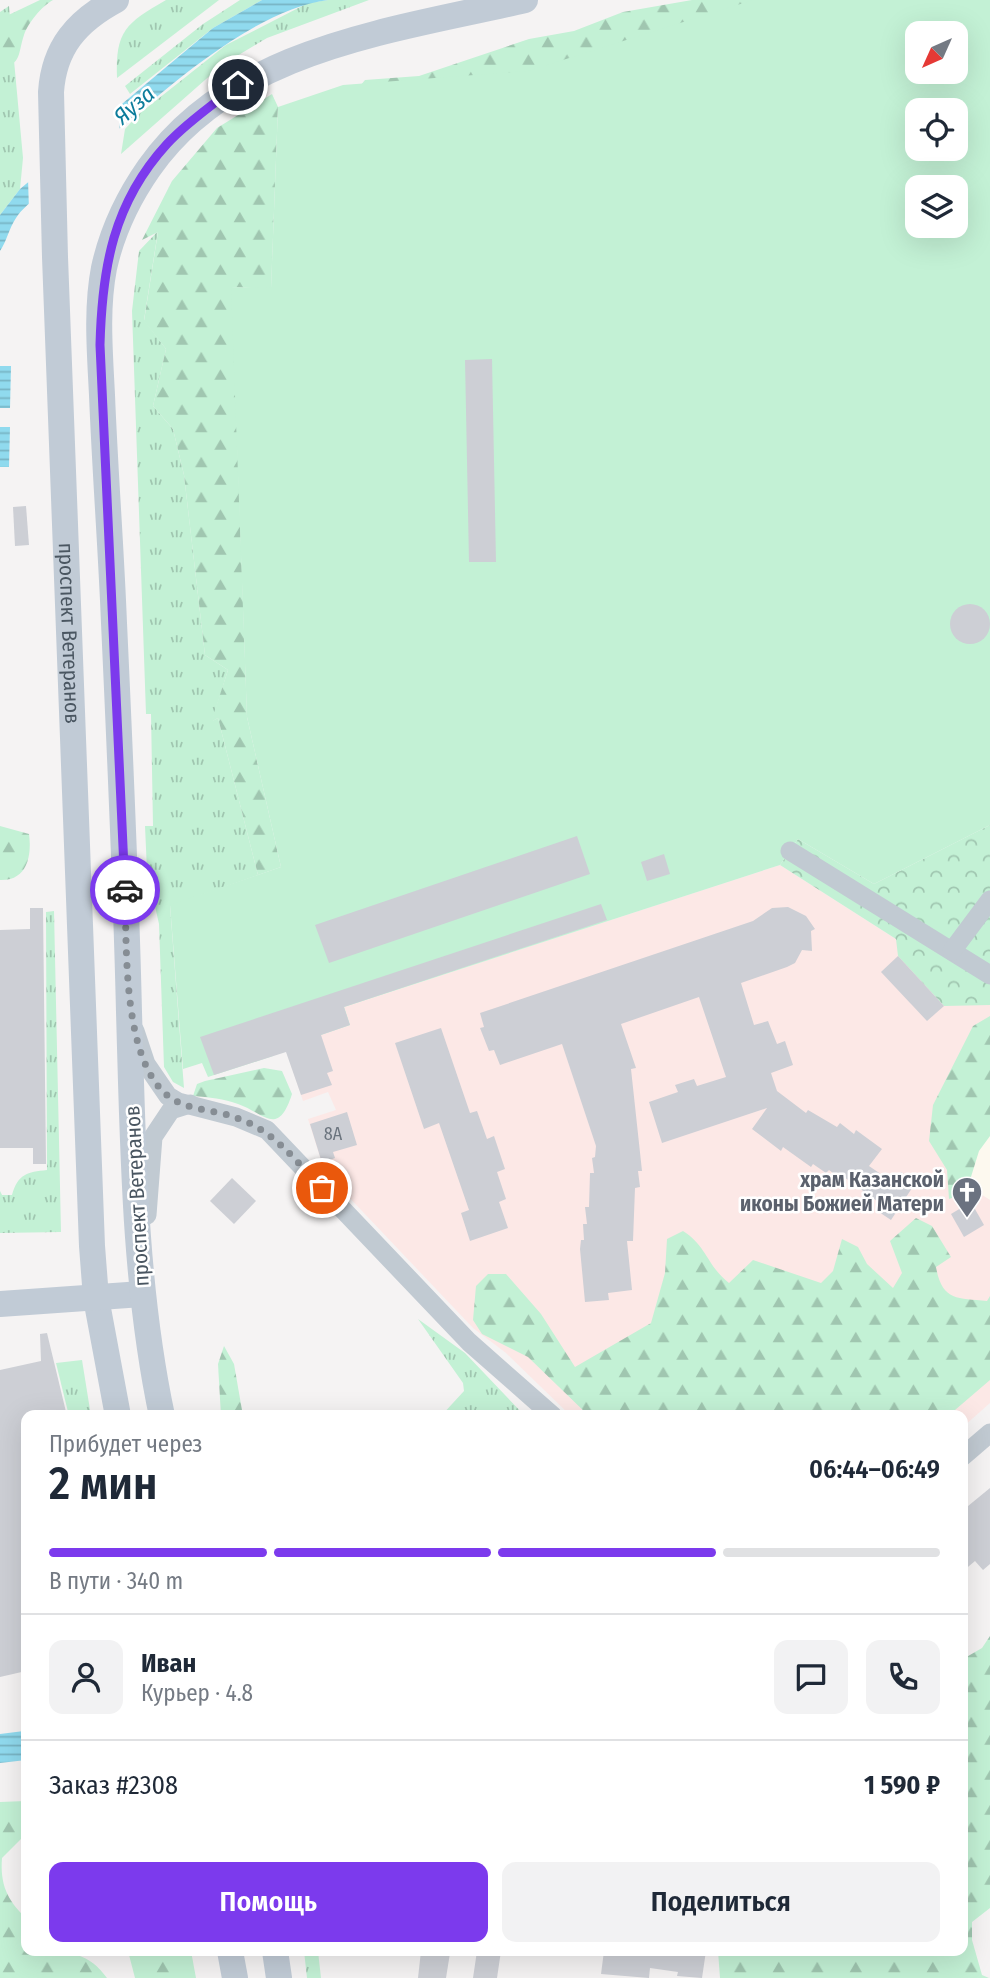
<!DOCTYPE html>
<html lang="ru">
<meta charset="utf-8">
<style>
:root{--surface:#fff;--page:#f2f2f3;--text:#1f2937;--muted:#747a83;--line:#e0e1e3;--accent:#7c3aed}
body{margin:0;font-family:"Fira Sans Condensed",sans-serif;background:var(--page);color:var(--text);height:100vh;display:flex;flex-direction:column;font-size:26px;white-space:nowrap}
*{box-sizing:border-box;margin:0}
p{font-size:23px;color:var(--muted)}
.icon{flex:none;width:38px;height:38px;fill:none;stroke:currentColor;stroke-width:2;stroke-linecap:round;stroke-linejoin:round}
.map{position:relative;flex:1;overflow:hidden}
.drawer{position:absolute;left:21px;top:1410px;width:947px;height:546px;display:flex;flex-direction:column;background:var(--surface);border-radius:14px;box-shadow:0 7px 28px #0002}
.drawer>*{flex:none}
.needle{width:46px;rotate:225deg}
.fabs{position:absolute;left:905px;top:21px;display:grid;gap:14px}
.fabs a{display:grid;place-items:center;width:63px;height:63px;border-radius:14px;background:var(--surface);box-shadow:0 7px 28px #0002;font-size:35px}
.pin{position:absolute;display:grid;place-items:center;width:60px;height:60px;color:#fff;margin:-30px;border:4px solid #fff;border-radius:50%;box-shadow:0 2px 7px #0007}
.courier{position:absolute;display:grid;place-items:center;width:70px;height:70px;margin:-35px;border:5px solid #7c3aed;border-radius:50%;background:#fff;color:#222;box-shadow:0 2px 9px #0007}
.head em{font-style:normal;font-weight:600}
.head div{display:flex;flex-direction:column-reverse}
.head{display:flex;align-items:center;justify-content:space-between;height:119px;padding:0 28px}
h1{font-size:46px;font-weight:600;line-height:52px}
.bar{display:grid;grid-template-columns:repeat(4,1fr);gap:10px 7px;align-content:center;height:84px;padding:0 28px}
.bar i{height:9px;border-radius:5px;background:var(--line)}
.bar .on{background:var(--accent)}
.bar p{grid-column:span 4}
.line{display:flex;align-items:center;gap:18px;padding:0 28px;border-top:2px solid var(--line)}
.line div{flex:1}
.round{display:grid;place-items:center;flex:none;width:74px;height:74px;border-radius:14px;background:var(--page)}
.button{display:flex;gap:14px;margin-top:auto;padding:14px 28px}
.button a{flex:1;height:80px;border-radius:14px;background:var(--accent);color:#fff;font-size:28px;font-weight:600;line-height:80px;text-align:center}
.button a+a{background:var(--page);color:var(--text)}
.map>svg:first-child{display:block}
.commercial{fill:#fdf9ef}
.medical{fill:#fce8e6}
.grass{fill:url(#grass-tufts)}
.forest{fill:url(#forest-firs)}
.park{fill:url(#park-crowns)}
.pitch{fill:#c3f1d5;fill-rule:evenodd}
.water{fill:url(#water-rules)}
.pier{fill:#f5f3f3}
.building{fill:#cdcfd5}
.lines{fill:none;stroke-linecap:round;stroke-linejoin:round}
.street{stroke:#c1cad2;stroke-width:19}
.secondary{stroke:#c1cbd6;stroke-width:26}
.done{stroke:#868d94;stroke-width:7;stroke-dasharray:0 12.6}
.route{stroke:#7c3aed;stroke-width:9}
.labels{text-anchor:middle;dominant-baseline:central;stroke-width:5;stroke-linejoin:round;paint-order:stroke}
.number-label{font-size:18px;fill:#6b747e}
.street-label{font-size:21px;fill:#4a5661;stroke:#fff}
.worship-label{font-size:21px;font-weight:bold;fill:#5b616d;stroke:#fff;text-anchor:end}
.water-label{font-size:23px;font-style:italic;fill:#0c7c9b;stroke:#fff}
</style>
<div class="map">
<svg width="990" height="1978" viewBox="0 0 990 1978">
<defs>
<pattern id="grass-tufts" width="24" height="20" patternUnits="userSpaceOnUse" patternTransform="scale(1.75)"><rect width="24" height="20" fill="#c3f1d5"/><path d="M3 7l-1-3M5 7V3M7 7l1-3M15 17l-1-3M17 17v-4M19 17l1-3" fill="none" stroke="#a0c6b0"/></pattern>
<pattern id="forest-firs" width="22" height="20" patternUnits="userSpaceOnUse" patternTransform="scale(1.75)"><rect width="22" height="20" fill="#c3f1d5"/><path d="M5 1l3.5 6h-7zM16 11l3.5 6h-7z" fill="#a0c6b0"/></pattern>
<pattern id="park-crowns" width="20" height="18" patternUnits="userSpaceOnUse" patternTransform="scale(1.75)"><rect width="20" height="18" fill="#c3f1d5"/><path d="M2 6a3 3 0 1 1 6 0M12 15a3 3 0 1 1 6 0" fill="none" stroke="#a0c6b0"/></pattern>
<pattern id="water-rules" width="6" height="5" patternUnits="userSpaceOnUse" patternTransform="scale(1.75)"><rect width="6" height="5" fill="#90daee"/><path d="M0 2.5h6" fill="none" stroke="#78b4c4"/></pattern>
</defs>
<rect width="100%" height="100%" fill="#f5f3f3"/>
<polygon class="commercial" points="990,1111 990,1200 949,1174"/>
<polygon class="medical" points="780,865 896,939 944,1005 990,1005 990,1111 949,1174 990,1200 990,1403 963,1427 962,1416 571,1416 506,1353 473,1328 326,1173 322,1163 308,1119 336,1110 328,1092 303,1101 285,1047 350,1025 344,1007"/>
<g class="grass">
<path d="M166,0H219L117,78C115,31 126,23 166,0Z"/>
<polygon points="240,0 262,0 213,28 130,94 125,86 203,24"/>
<polygon points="328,0 369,0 267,38 222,65 121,154 125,129 139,114 226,45 308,3"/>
<polygon points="9,6 23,158 20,189 0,215 0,12"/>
<polygon points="158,231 144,320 166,349 153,406 173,429 184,475 205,655 228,670 212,721 218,718 258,875 170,906 184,1088 173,1082 164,1067 159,924 147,871 145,826 153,826 151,714 146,714 132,311 139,251"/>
<path d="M54,911L61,1232L0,1233V1191L2,1195H12C18,1174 27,1172 47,1170L46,912Z"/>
<polygon points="418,1319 465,1353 525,1416 441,1416 464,1391 463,1383"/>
<polygon points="82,1360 91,1416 69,1416 56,1363"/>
<polygon points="304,1951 318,1951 321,1978 307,1978"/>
</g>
<g class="forest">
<path d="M40,0H53C42,6 28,23 24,35C18,52 22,66 0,67V19Z"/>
<polygon points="692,0 796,0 576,90 360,86 365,80 419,76 529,39 574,31 623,12"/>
<polygon points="272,94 278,107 271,289 232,287 247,717 281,867 258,875 218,718 211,722 228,670 205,655 184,475 173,429 153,406 166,349 144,321 158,232 142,240 172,181 217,128"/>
<path d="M0,826L29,834C32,856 27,881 0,880Z"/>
<polygon points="990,1016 990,1136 979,1151 966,1193 949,1199 947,1170 929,1141 933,1105 973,1026"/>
<path d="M264,1068L282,1071L292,1094C278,1138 264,1113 238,1104C224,1099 209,1097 193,1096L197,1084L205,1081Z"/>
<path d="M916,1218L932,1226L951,1257L936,1267C942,1301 957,1298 987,1301L990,1296V1380L948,1416H589L528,1357L482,1334L473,1320L476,1286L488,1274H506L541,1314L575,1367L651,1323L665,1273L667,1239L683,1231C707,1246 707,1266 729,1283L753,1260L821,1283L833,1271L842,1239L858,1247L867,1264L893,1288L902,1273L890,1241Z"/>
<polygon points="224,1346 234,1364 243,1416 221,1416 218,1364"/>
<polygon points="990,1636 990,1908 972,1922 972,1940 982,1975 989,1978 720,1978 718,1951 962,1951 963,1659 982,1648"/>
<path d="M26,1801V1834L2,1858C0,1884 7,1900 26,1918V1951C60,1951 86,1948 107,1978H0V1802Z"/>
<polygon points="128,1951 191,1951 196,1978 135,1978"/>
</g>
<polygon class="park" points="990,825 990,1005 944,1006 898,956 896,939 780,865 798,839 874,884"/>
<path class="pitch" d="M753,0H990V825L874,884L798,839L780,865L344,1007L350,1025L271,1052L273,1056L208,1077L202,1063L183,1069L170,905L281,867L247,717L231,287L271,288L278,107L343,85L528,71ZM917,33H956V72H917ZM917,110H956V149H917ZM917,187H956V226H917Z"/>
<g class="water">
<path d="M262,0H328C243,11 138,114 73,169C58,182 26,202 16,218C9,228 7,241 0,251V215L20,189L213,28Z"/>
<polygon points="0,366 11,366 10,408 0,408"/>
<polygon points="0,427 10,427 9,467 0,467"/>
<polygon points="24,1731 26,1760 0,1763 0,1734"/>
</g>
<polygon class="pier" points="118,100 120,134 29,211 28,178"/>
<g class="building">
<polygon points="492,359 496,562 469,562 465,360"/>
<polygon points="26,506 29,545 15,546 13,507"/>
<circle cx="970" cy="624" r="20"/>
<polygon points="577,836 590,874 329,963 315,925"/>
<polygon points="664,854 670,874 647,881 641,862"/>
<polygon points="601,904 607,920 344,1007 350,1025 321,1035 333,1071 327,1073 332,1085 301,1095 286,1052 214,1075 200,1037"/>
<polygon points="788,907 806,916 815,929 811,931 812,951 802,950 795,963 787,967 741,983 754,1025 768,1021 777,1044 785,1041 793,1065 771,1073 777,1091 806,1113 808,1110 837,1127 840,1123 854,1134 856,1130 882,1149 869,1166 894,1183 901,1172 916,1182 891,1220 876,1210 881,1204 844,1177 842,1180 829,1170 826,1173 813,1164 811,1167 783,1147 781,1151 752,1129 767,1108 662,1143 649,1102 678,1092 675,1085 694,1079 697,1086 726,1077 699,997 621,1024 636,1068 631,1069 642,1171 638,1171 640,1187 635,1188 633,1241 627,1241 632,1290 608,1293 609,1300 585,1302 580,1249 581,1240 584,1240 583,1224 587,1224 585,1207 589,1207 590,1173 594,1173 592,1158 595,1157 596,1146 562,1044 500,1065 494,1050 489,1051 480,1028 484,1027 480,1013 753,921 772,908"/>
<polygon points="30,908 43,908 46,1164 33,1164 33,1148 0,1148 0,930 30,929"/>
<polygon points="898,956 944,1006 927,1021 881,972"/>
<polygon points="441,1028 470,1113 477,1111 487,1139 494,1136 505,1169 497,1172 506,1199 499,1202 508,1228 470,1241 461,1213 469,1210 439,1123 424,1129 395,1043"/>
<polygon points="347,1112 357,1145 333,1152 335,1158 322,1163 310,1124"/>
<polygon points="232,1178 256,1201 234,1224 210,1201"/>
<polygon points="971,1202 984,1225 964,1237 951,1214"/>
<polygon points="47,1333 67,1416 26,1416 26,1671 0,1677 0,1370 41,1361 40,1334"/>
<polygon points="990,1488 990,1564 983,1570 975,1561 962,1572 962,1511"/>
<polygon points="421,1951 450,1953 446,1978 418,1978"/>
<polygon points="477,1951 501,1951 497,1978 473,1978"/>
<polygon points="604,1951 706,1951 702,1978 677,1976 678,1972 650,1968 649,1978 601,1974"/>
</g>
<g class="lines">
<g class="street">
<polyline points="790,851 990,975"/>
<polyline points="952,951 990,900"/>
<polyline points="135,1031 146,1064 168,1096 178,1102 236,1117 267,1130 469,1342 553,1416"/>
<polyline points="147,1215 153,1137 171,1110 190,1104"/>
<polyline points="962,1457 990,1433"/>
</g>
<g class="secondary">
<path id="s1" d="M116,0C77,21 54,47 51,92L55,257L92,1246L96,1298L118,1416"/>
<polyline points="0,1304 142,1294"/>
<path d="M162,1416C134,1284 133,1146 129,1012C126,882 120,752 114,623C111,547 105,471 102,395C100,354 96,309 104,268C112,232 128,198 149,168C233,48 393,31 525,0"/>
<polyline points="230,1951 235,1978"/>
<polyline points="275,1951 279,1978"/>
</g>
</g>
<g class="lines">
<path class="done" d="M125,890C127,943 121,1064 171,1098C188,1110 217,1110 237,1118C274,1131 295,1160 322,1188"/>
<path class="route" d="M125,890L100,345C102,268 113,203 167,144C187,122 214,104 238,85"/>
</g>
<defs>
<g id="church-pin" transform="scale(1.575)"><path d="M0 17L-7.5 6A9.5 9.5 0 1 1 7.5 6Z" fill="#6b7280" stroke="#fff"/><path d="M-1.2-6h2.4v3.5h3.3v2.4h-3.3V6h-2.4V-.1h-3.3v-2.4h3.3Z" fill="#fff"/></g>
</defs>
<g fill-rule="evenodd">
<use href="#church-pin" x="967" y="1192"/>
</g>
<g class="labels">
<g class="number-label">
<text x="333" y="1134">8А</text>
</g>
<g class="street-label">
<text stroke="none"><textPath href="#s1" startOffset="660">проспект Ветеранов</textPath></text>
<text transform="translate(137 1196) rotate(-93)">проспект Ветеранов</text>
</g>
<g class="worship-label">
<text x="944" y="1180">храм Казанской<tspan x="944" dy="24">иконы Божией Матери</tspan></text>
</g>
<g class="water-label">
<text transform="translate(134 105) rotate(-41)">Яуза</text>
</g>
</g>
</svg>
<div class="fabs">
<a><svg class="needle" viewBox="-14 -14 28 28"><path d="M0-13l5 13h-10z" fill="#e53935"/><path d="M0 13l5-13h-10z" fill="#747a83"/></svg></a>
<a><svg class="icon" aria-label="locate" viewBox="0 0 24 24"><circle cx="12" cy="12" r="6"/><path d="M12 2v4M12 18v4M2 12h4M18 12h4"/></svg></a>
<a><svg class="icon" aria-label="layers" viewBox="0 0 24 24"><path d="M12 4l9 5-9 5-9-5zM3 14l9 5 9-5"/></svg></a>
</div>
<div class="pin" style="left:322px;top:1188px;background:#ea580c"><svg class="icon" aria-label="bag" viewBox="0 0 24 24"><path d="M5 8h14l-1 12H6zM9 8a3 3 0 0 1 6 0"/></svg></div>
<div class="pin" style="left:238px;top:85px;background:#1f2937"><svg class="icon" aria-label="home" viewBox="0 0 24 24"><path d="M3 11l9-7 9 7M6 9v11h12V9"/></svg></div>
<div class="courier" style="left:125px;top:890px"><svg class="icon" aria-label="car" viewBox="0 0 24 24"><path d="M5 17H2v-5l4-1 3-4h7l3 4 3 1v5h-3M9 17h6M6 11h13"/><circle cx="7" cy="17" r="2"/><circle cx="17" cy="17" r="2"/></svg></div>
<section class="drawer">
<div class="head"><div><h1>2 мин</h1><p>Прибудет через</p></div><em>06:44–06:49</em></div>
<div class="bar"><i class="on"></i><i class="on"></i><i class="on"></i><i></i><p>В пути · 340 m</p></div>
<div class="line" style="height:126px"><a class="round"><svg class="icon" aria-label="person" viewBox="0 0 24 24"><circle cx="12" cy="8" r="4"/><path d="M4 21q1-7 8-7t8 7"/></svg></a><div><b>Иван</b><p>Курьер · 4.8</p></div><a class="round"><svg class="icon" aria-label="chat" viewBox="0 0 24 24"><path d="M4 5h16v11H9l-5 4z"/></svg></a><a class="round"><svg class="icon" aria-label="phone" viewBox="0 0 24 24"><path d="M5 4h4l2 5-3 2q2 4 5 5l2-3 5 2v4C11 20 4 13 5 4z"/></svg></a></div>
<div class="line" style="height:91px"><div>Заказ #2308</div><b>1 590 ₽</b></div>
<div class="button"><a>Помощь</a><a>Поделиться</a></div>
</section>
</div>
